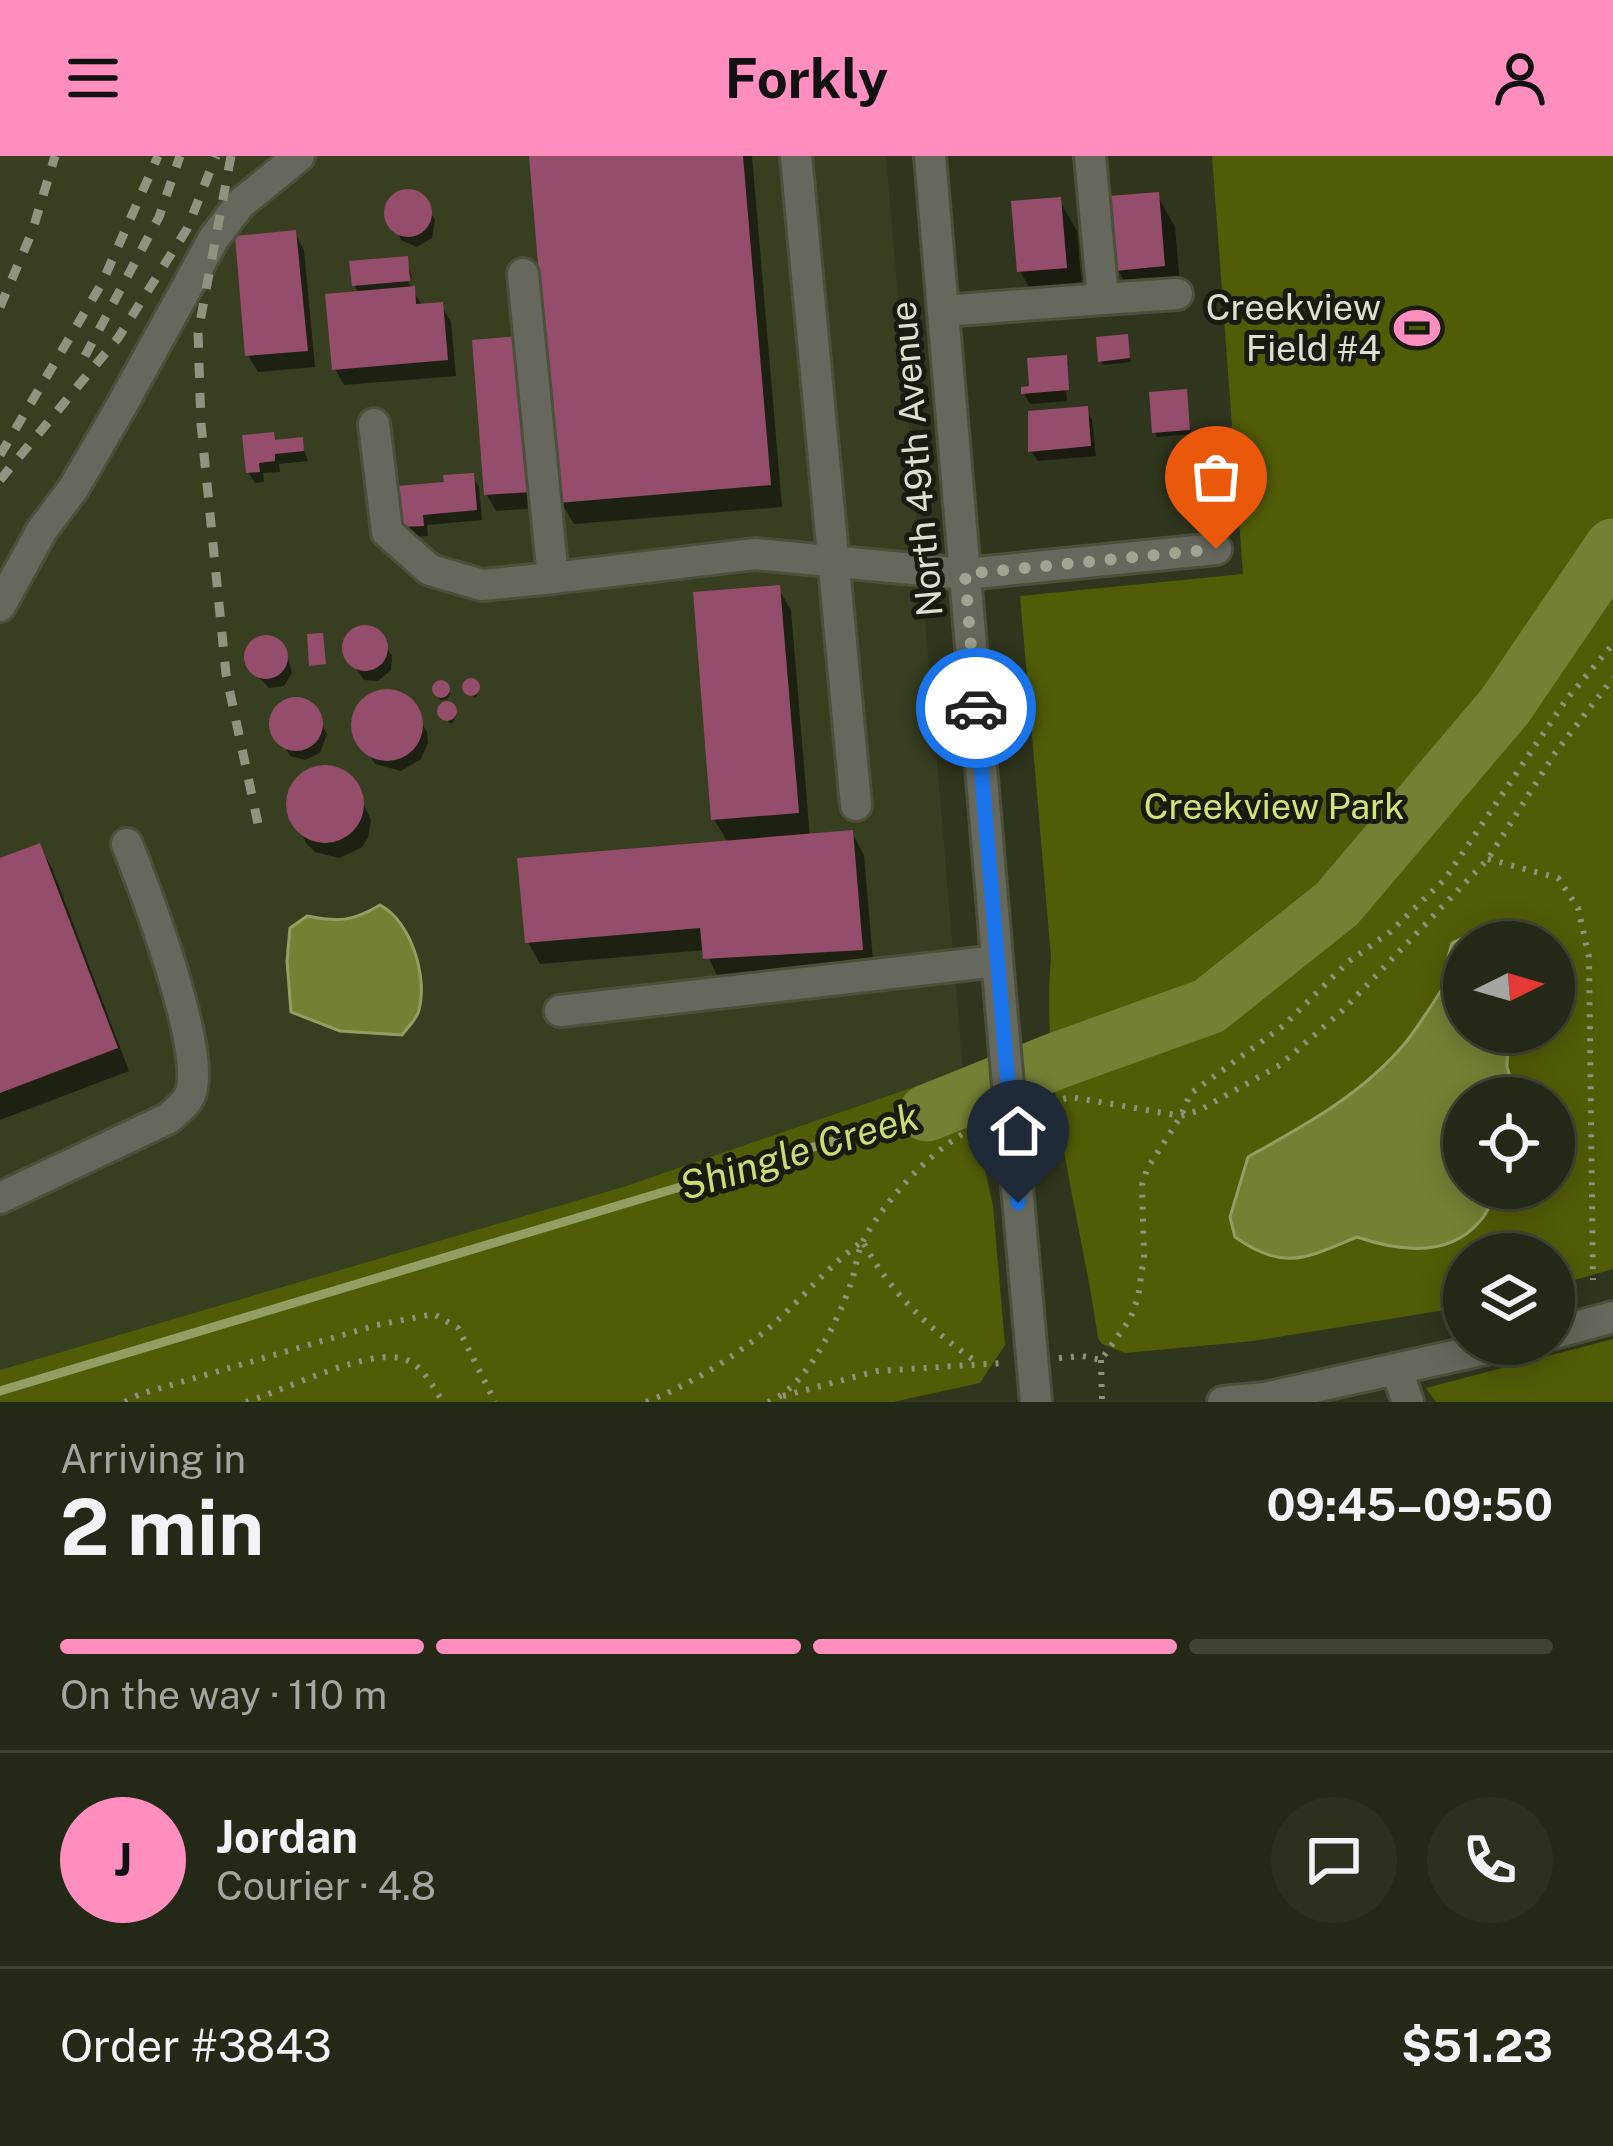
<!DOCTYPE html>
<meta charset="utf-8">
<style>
:root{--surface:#242816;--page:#2c301f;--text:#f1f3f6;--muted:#a3a6a1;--line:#414435;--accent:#fd8ebe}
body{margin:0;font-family:"Public Sans",sans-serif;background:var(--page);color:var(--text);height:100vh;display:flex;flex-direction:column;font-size:45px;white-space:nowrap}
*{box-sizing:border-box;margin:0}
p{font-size:39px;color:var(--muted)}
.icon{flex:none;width:66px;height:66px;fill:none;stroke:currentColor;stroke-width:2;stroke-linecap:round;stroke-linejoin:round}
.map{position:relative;height:1246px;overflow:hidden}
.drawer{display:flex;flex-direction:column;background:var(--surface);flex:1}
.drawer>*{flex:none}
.needle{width:78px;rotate:85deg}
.tools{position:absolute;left:1443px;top:765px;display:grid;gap:24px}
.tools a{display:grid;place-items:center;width:132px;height:132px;border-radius:50%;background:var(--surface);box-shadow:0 6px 30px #0003,0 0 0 3px var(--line);font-size:60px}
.pin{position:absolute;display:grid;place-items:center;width:102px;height:102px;color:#fff;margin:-123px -51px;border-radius:50% 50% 50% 0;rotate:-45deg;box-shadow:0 0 12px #0007}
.pin .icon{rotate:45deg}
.courier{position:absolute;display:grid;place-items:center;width:120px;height:120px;margin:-60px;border:9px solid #1a73e8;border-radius:50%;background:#fff;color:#222;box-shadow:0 3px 15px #0007}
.summary em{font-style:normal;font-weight:700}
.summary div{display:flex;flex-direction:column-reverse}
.summary{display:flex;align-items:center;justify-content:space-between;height:204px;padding:0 60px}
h1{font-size:78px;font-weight:700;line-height:90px}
.bar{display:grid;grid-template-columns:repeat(4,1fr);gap:18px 12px;align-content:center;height:144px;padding:0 60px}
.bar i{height:15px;border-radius:9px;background:var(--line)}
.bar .active{background:var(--accent)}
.bar p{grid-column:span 4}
.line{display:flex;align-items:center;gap:30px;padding:0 60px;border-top:3px solid var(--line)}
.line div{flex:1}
.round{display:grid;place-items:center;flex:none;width:126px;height:126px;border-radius:63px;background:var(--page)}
header{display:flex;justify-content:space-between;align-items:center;height:156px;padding:0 60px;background:var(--accent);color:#111;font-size:54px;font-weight:700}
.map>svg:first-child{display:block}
.built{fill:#383e20}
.green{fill:#515c06;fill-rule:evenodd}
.water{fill:#748134;stroke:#939e63;stroke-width:3}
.shadow{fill:#0007}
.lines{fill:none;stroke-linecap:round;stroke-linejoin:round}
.stream{stroke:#939e63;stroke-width:9}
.river{stroke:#748134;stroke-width:57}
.building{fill:#954d6c}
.minor-casing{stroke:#4c503a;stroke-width:36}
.path{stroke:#8e927f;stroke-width:6;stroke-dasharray:3 9;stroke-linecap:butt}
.minor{stroke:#66685d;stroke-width:30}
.rail{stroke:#8f9481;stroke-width:9;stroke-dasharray:15 15;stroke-linecap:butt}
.minor-bridge-casing{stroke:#4c503a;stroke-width:36;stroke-linecap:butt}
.minor-bridge{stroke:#66685d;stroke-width:30}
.done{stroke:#a0a492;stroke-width:12;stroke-dasharray:0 21.6}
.route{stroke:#1a73e8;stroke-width:15}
.labels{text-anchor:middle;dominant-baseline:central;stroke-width:10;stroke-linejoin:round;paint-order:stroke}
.poi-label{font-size:36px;fill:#dce0d1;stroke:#191b11;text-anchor:end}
.street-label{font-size:36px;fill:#dce0d1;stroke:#191b11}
.park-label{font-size:36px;fill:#d1e47a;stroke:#191b11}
.water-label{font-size:39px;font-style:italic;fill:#cadd74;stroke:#191b11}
</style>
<header><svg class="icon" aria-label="menu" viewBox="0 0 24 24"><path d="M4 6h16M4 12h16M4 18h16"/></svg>Forkly<svg class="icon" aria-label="person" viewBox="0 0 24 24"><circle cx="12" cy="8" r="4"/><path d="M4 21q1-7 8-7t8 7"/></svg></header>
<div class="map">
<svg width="1613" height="1246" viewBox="0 0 1613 1246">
<rect width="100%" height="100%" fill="#30351d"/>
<polygon class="built" points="0,0 886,0 963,914 626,1030 0,1214"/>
<g class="green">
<path d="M1212,0H1613V1113L1554,1130V1098H1464V1151L1253,1185L1125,1197L1102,1188L1098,1182C1080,1056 1040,929 1051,801L1020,440L1243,418ZM1464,786H1554V876H1464ZM1464,942H1554V1032H1464Z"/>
<polygon points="963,914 993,1050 1005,1189 980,1227 893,1246 0,1246 0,1214 626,1030"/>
<polygon points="1613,1183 1613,1246 1436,1246 1426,1232"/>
</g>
<g class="water">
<path d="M380,749C411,765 428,821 419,854C417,863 408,871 402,879L340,875L291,856L287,805L290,772L307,760C338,766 352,766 380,749Z"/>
<path d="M1473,777L1502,780L1507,786H1464V876H1508L1507,911L1517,942H1464V1032H1499C1493,1042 1488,1057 1480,1065C1449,1102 1398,1095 1357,1081C1306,1102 1284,1116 1235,1081L1230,1061L1248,1001C1305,969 1363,938 1406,886C1423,864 1438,839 1453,816L1448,801L1452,787Z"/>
</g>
<g class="shadow">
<polygon points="532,0 752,0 782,351 574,368 561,346"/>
<polygon points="406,37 420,40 435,64 432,82 417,91 401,84 388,55 394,43"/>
<polygon points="1157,39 1175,71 1181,141 1136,145 1118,114"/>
<polygon points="1059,44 1077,75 1083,143 1038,147 1020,115"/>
<polygon points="295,77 304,94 315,211 258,216 248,199"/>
<polygon points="406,103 413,124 405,110 400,113 423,151 441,149 451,166 456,220 344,229 335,213 360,138 354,129"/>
<polygon points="1126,181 1131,206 1103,209 1101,205"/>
<polygon points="475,187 538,352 496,355 487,339"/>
<polygon points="1065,202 1069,209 1064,209 1067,245 1030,248 1024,237"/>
<polygon points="1185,236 1191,278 1157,281 1155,276"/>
<polygon points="1086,253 1092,264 1096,300 1038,305 1031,295"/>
<polygon points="272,279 277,287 301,285 308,305 279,308 280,316 263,317 264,326 255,327 248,316"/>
<polygon points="472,320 479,331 482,364 427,369 428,380 409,381 403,370 447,329"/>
<polygon points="778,432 791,454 810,681 852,677 864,699 874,816 719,824 705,794 540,808 528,786 728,687 714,663"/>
<polygon points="360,473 374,474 392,500 391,514 378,525 364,524 346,498 349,481"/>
<polygon points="268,483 281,490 288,502 292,517 284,530 269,532 252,514 248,498 253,488"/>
<polygon points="468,527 479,534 476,542 466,535"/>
<circle cx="443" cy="537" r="7"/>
<polygon points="381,537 398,538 408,543 427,576 428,587 421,603 401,615 375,608 355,576 358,553"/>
<polygon points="294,544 310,548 327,578 320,597 305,604 290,600 272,570 279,550"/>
<polygon points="446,549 457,559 452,568 444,562 442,551"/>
<polygon points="321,612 345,619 354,627 371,664 368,682 361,692 339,702 315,696 306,687 289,651 296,627 304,618"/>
<polygon points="39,690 52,712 129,915 0,964 0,705"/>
</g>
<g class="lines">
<polyline class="stream" points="0,1235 927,957"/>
<polyline class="river" points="927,957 1056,905 1209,850 1337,748 1505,550 1613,391"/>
</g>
<g class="building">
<polygon points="529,0 743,0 771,329 558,347"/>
<circle cx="408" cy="57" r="24"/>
<polygon points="1159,36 1165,110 1115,115 1108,40"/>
<polygon points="1061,41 1067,112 1017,116 1011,45"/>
<polygon points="296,74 308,195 245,200 235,80"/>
<polygon points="408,100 410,125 352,130 349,105"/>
<polygon points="415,130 416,148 443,146 448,204 332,214 325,138"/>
<polygon points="1128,178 1130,202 1098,206 1096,181"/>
<polygon points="519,180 531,336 484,339 472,184"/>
<polygon points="1067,199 1069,234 1021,238 1021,231 1029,230 1027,202"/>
<polygon points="1187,233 1190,274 1152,277 1149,236"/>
<polygon points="1088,250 1091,290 1028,296 1028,255"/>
<polygon points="274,276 275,284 303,281 304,295 275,298 275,305 259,307 260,316 246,317 242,279"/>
<polygon points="474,317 477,354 423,359 424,370 400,371 397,330 444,326 443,319"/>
<polygon points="780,429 799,657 711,664 693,436"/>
<circle cx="365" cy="492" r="23"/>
<polygon points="323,477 326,508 309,510 307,478"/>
<circle cx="266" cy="501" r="22"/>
<circle cx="471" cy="531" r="9"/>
<circle cx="441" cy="533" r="9"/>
<circle cx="387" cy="569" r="36"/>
<circle cx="296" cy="568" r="27"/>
<circle cx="447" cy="555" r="10"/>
<circle cx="325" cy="648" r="39"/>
<polygon points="853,674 863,794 703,803 700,772 525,787 517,702"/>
<polygon points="40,687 118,892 0,937 0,702"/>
</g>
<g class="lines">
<g class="minor-casing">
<g id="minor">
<polyline points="796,0 856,649"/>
<polyline points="930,0 1001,850"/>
<polyline points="523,118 553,422 755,398 965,418 1216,393"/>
<polyline points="1103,143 1177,138"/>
<polyline points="943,155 1103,143 1090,0"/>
<polyline points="374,268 387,376 430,414 482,429 553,422"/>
<polyline points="0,450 42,374 73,333 122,249 214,82 240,48 299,0"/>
<polyline points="560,855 997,805"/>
<polyline points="1015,1008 1036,1246"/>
<path d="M0,1042L169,962C175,956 185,949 189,941C210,903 144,731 127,688"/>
<polyline points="1554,1177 1613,1161"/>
<polyline points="1396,1213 1408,1246"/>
<polyline points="1223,1246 1265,1242 1508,1188"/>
</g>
</g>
<g class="path">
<polyline points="1488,703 1558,722 1578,752 1589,801 1593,1124"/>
<polyline points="1040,949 1071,941 1181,960 1200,954 1280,909 1343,854 1488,703 1555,597 1613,522"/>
<path d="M864,1088C892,1139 931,1174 978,1207"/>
<polyline points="1059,1202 1082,1200 1101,1204 1130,1163 1138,1142 1144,1100 1142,1029 1147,1013 1181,960 1190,938 1283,870 1348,806 1390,776 1445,723 1566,544 1613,488"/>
<polyline points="1101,1204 1102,1246"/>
<polyline points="783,1240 877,1215 1004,1207"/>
<polyline points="125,1246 140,1238 377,1169 434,1158 458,1172 495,1246"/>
<path d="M246,1246C283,1235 373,1189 407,1204C424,1212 433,1231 443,1246"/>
<path d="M646,1246C690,1229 733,1202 769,1172C800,1145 826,1112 860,1087"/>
<path d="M768,1246C806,1232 838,1165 851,1127C856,1113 857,1096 864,1083C887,1041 938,986 982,968"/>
</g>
<use href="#minor" class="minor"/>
<g class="rail">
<polyline points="231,0 198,177 201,268 226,518 260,677"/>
<polyline points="0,151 32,76 55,0"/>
<polyline points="85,200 159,61 180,0"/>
<polyline points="0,299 102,127 158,0"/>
<polyline points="0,324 118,182 187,73 216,0"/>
</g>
<g class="minor-bridge-casing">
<polyline id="minor-bridge" points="1001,850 1015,1008"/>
</g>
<use href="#minor-bridge" class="minor-bridge"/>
</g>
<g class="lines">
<polyline class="done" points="976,552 965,418 1216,393"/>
<polyline class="route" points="976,552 1018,1047"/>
</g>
<defs>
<g id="stadium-bare" transform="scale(3.6)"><path d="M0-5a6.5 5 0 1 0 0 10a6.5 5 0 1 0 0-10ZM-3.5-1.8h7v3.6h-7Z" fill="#fd8ebe" stroke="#191b11" stroke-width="2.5" paint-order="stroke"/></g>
</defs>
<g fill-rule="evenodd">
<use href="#stadium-bare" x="1417" y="172"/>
</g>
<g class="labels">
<g class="poi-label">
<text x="1381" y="151">Creekview<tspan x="1381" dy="41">Field #4</tspan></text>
</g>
<g class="street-label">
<text transform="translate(916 303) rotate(-95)">North 49th Avenue</text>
</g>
<g class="park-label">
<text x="1274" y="650">Creekview Park</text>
</g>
<g class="water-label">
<text transform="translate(799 995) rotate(-17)">Shingle Creek</text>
</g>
</g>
</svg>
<div class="tools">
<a><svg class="needle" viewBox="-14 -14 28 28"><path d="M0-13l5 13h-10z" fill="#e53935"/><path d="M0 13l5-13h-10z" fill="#a3a6a1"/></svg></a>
<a><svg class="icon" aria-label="locate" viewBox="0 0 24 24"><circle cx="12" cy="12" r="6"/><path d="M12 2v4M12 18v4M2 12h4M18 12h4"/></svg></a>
<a><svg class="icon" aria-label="layers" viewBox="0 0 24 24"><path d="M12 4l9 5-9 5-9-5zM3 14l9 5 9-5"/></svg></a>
</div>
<div class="pin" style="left:1216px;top:393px;background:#ea580c"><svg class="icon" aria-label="bag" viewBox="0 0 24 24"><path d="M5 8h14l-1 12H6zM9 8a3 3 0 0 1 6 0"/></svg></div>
<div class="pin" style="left:1018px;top:1047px;background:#1f2937"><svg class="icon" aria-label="home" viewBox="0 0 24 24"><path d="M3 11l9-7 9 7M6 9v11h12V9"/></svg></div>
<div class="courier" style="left:976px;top:552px"><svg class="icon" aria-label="car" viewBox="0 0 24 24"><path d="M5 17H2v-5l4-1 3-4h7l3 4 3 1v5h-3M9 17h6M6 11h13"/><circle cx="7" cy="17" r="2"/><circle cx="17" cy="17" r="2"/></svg></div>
</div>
<section class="drawer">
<div class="summary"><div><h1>2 min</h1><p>Arriving in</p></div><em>09:45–09:50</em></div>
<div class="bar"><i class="active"></i><i class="active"></i><i class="active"></i><i></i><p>On the way · 110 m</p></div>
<div class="line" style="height:216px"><b class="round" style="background:var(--accent);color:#111">J</b><div><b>Jordan</b><p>Courier · 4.8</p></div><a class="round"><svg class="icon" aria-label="chat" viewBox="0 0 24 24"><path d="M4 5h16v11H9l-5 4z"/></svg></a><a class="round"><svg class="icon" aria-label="phone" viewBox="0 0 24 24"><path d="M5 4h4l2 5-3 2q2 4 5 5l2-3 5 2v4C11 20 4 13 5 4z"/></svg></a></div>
<div class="line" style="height:156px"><div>Order #3843</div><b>$51.23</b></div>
</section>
